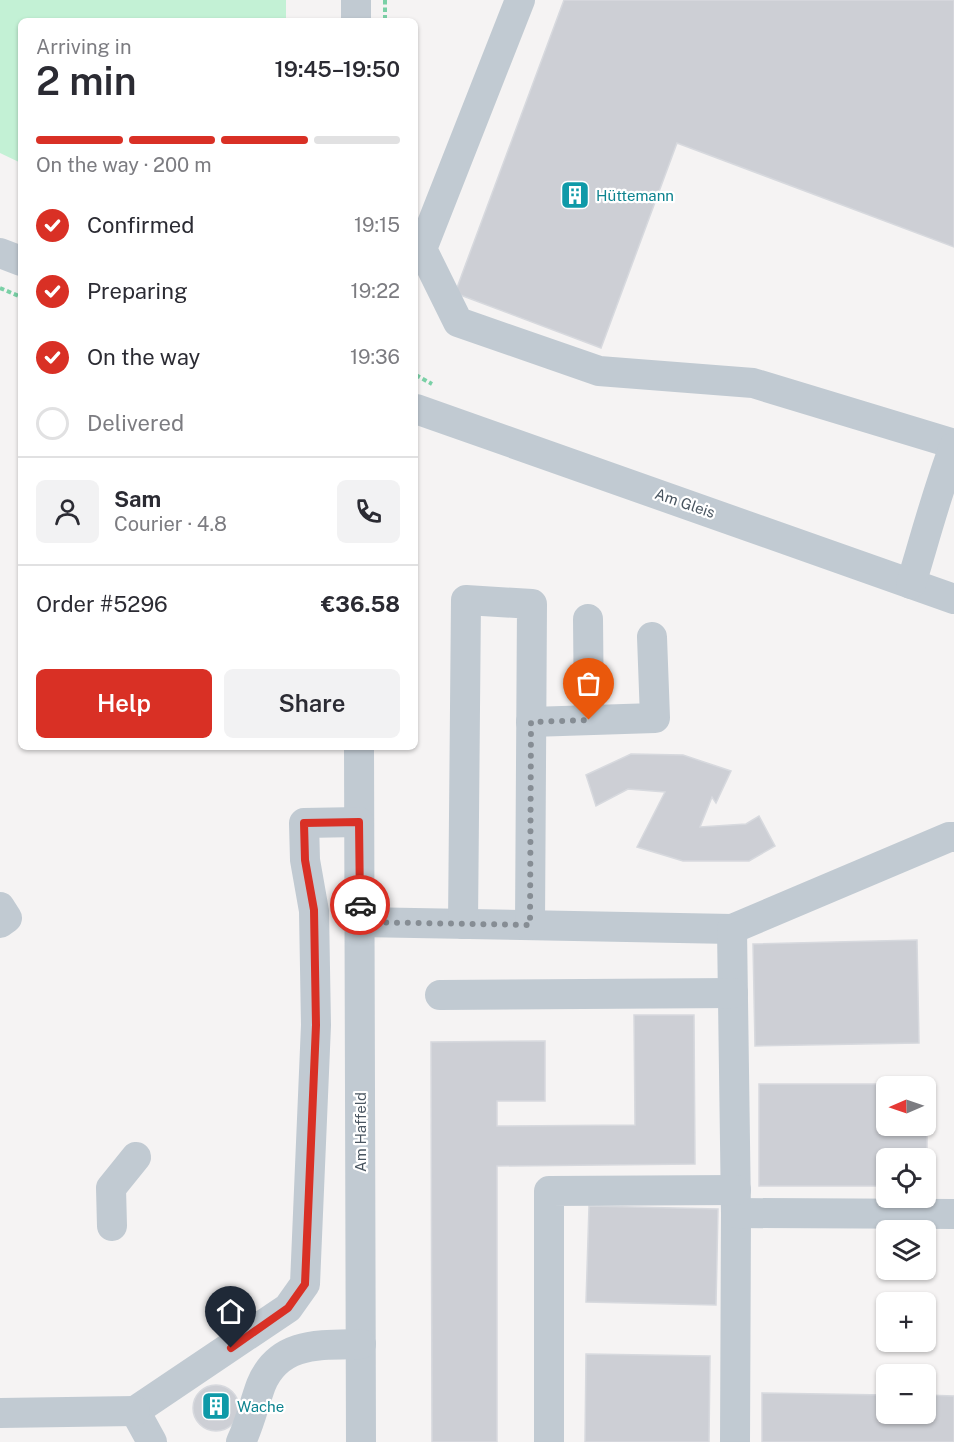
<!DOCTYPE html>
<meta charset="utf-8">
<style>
:root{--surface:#fff;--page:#f2f2f3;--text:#2b2b33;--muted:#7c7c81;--line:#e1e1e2;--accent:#d93025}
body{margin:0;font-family:"Public Sans",sans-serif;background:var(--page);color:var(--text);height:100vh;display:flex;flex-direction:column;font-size:22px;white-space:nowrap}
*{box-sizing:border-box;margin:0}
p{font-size:20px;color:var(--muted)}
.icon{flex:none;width:33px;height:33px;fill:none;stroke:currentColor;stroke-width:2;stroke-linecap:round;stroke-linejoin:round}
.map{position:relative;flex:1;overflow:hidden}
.side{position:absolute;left:18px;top:18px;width:400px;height:732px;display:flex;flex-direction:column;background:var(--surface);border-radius:9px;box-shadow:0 2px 4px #0004}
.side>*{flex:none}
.needle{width:39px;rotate:268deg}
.buttons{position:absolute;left:876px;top:1076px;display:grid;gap:12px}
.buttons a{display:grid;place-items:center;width:60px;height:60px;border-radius:9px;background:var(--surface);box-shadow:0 2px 4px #0004;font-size:30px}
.pin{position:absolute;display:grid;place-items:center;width:51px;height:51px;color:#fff;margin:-62px -26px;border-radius:50% 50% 50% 0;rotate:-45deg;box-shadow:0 0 6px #0007}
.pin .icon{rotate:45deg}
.courier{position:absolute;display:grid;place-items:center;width:60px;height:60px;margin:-30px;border:4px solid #d93025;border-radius:50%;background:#fff;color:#222;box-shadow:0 2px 8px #0007}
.overview em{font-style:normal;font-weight:600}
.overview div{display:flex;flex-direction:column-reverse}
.overview{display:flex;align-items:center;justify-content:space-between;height:102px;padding:0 18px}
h1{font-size:39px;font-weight:600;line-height:45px}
.bar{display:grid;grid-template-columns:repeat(4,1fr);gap:9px 6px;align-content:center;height:72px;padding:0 18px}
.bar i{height:8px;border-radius:4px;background:var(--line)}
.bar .on{background:var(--accent)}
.bar p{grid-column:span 4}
.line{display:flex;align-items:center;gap:15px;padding:0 18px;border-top:2px solid var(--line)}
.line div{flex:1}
.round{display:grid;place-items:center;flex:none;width:63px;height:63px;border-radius:9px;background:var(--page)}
ol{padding:0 18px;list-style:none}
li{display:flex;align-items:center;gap:18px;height:66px}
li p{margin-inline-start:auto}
li .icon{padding:6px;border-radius:50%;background:var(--accent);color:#fff;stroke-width:4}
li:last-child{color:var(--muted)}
li i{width:33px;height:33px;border:3px solid var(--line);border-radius:50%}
.primary-button{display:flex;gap:12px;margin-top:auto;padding:12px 18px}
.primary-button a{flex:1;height:69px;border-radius:9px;background:var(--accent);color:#fff;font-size:24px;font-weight:600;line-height:69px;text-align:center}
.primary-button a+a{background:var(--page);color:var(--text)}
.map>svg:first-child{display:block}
.grass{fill:#c3f1d5}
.building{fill:#cdcfd5;stroke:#d7d9de;stroke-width:1.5;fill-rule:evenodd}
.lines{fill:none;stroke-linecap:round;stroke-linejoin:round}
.path{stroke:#7ad0a6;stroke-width:4;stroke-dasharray:4.5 3;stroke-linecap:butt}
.minor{stroke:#c1cad2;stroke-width:30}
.done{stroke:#868d94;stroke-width:6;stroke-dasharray:0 10.8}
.route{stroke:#d93025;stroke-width:8}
.labels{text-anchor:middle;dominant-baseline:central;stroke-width:4.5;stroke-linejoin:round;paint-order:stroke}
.culture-label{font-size:15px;fill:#0d838f;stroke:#fff;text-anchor:start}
.street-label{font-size:15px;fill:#4a5661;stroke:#fff}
</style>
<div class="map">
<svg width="954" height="1442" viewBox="0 0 954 1442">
<rect width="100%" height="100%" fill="#f5f3f3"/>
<polygon class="grass" points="0,0 286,0 286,21 21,21 21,163 0,153"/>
<g class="building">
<polygon points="564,0 954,0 954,247 677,143 601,348 455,293"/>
<polygon points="631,754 683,755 731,771 716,803 712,797 700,827 746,824 759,816 775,846 749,861 683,861 637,847 665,792 628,789 596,806 586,775"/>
<polygon points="917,940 919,1043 755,1046 753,944"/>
<polygon points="634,1015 694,1015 695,1164 497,1166 497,1442 432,1442 431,1042 545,1041 545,1101 497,1101 497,1126 635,1125"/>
<path d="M759,1084H927V1186H926V1158H886V1186H759ZM886,1086H926V1125H886Z"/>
<polygon points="589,1206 718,1209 716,1305 586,1302"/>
<polygon points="586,1354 710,1356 709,1442 585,1442"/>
<circle cx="216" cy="1408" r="23"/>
<polygon points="762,1393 886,1395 886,1413 926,1413 926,1395 954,1396 954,1442 762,1442"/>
</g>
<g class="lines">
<g class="path">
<polyline points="385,0 385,21"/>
<polyline points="0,288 21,297"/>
<polyline points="416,375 432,384"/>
</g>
<g class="minor">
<polyline points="356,0 356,21"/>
<polyline points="520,0 422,249 458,322 599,371 753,383 954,444"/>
<polyline points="0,253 21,261"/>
<polyline points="416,409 954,599"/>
<path d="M911,584C925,538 937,492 954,447"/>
<polyline points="588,619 589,720"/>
<polyline points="531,722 655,718 652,637"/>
<polyline points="359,747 361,1442"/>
<polyline points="0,907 7,918 0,923"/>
<polyline points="360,922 732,929 949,837 954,837"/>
<polyline points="463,924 466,600 532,604 530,925"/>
<polyline points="732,929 736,1213 735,1442"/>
<polyline points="440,995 733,993"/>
<polyline points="736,1213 954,1214"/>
<polyline points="112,1226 111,1188 136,1157"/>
<polyline points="135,1411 288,1308 305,1284 316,1025 314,911 305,860 304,823 359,822"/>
<polyline points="135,1411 152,1442"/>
<polyline points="0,1413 135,1411"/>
<path d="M241,1442C250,1423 254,1404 261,1385C279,1341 321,1345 361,1344"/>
<polyline points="549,1442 549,1191 736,1190"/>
</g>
</g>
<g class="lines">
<polyline class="done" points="360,905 360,922 530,925 531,722 589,720"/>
<polyline class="route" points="231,1348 288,1308 305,1284 316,1025 314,910 305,860 304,823 359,822 360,905"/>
</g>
<defs>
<g id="building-square" transform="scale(1.5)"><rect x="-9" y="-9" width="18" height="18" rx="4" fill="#0f9aa8" stroke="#fff"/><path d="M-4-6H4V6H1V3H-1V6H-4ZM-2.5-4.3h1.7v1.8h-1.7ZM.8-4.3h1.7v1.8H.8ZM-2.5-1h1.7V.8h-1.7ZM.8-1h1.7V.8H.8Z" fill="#fff"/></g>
</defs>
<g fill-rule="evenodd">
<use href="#building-square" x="575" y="195"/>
<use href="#building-square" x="216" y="1406"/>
</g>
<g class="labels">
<g class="culture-label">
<text x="596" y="195">Hüttemann</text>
<text x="237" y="1406">Wache</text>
</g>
<g class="street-label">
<text transform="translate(685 503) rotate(19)">Am Gleis</text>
<text transform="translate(360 1132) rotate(-90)">Am Haffeld</text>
</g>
</g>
</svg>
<div class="buttons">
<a><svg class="needle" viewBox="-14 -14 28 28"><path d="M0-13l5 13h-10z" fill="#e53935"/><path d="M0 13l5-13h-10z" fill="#7c7c81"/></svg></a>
<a><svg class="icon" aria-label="locate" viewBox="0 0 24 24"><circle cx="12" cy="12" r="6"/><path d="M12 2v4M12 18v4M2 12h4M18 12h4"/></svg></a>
<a><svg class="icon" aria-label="layers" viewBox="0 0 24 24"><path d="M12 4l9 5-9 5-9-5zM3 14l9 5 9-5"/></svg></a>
<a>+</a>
<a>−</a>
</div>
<div class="pin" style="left:589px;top:720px;background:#ea580c"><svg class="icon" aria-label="bag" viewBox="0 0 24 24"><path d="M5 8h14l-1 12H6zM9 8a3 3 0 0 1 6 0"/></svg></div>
<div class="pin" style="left:231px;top:1348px;background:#1f2937"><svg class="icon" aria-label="home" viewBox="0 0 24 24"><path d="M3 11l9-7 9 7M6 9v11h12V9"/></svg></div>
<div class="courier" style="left:360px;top:905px"><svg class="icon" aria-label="car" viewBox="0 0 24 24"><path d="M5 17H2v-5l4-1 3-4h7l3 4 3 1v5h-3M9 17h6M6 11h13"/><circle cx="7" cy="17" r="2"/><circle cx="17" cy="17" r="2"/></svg></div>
<section class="side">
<div class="overview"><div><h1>2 min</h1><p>Arriving in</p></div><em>19:45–19:50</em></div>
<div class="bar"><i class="on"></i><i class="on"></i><i class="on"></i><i></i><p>On the way · 200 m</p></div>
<ol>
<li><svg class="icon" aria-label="check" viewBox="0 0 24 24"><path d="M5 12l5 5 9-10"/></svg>Confirmed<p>19:15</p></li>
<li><svg class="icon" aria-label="check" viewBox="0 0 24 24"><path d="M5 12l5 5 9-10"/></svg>Preparing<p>19:22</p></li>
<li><svg class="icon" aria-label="check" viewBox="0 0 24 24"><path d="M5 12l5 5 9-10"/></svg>On the way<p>19:36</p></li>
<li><i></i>Delivered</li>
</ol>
<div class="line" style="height:108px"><a class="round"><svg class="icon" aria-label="person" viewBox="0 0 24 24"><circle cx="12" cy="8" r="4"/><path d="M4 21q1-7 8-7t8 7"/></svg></a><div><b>Sam</b><p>Courier · 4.8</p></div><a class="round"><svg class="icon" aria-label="phone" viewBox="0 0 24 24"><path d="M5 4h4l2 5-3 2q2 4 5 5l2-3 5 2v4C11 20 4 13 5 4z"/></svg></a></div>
<div class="line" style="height:78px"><div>Order #5296</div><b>€36.58</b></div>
<div class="primary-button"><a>Help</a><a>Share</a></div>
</section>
</div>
